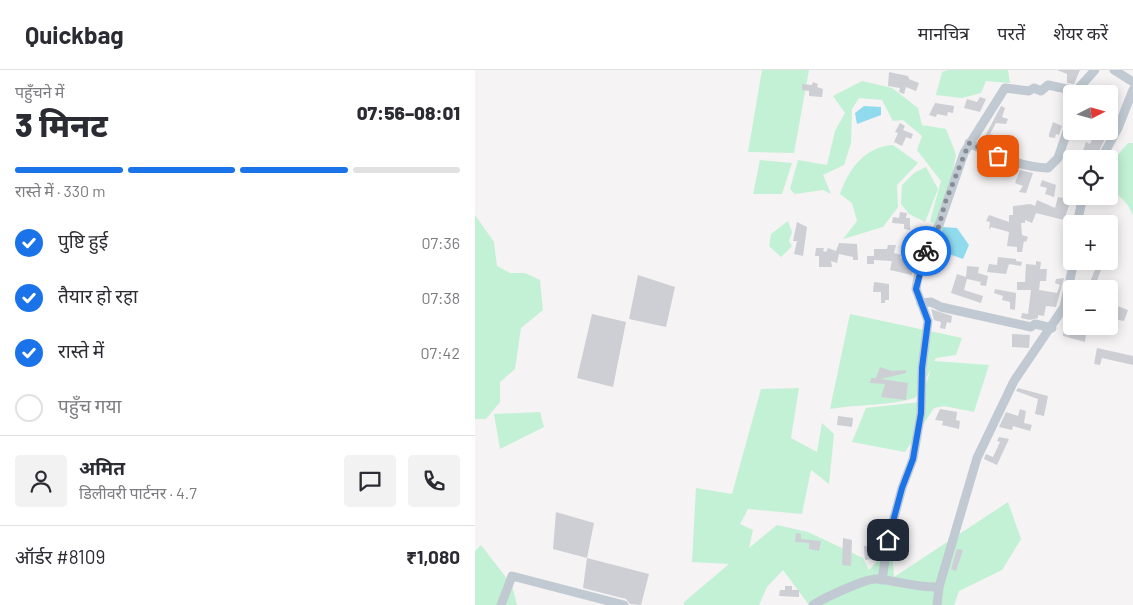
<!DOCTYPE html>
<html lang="hi">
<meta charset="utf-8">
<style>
:root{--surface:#fff;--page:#f2f2f3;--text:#2b2b33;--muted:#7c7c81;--line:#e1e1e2;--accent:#1a73e8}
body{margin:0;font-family:Barlow,"Noto Sans Devanagari",sans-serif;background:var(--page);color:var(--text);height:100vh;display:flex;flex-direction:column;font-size:19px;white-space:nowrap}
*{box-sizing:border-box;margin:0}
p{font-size:16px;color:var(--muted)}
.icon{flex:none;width:28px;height:28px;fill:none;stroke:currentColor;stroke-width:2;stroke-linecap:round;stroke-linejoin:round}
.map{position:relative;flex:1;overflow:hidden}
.drawer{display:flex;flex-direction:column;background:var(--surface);width:475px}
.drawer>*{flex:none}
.needle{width:32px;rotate:84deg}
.fabs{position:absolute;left:588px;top:15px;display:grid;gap:10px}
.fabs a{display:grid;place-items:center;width:55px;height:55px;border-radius:5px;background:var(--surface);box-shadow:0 2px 12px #0003;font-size:25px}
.pin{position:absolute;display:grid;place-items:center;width:42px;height:42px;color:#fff;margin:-21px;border-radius:10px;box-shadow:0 2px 8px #0006}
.courier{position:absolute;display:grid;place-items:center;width:50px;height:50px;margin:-25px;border:4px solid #1a73e8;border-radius:50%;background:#fff;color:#222;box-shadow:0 1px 6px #0007}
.head em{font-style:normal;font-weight:800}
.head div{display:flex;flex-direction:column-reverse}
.head{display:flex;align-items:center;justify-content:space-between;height:85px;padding:0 15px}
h1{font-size:32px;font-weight:800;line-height:38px}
.bar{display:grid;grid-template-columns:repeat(4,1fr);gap:8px 5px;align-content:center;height:60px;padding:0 15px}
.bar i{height:6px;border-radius:4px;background:var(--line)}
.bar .on{background:var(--accent)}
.bar p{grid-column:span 4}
.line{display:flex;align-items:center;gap:12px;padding:0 15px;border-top:1px solid var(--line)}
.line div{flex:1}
.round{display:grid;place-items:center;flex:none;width:52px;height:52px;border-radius:5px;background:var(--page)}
ol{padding:0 15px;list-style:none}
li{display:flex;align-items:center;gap:15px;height:55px}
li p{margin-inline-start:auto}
li .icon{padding:5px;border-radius:50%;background:var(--accent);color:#fff;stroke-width:4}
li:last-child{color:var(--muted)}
li i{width:28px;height:28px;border:2px solid var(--line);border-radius:50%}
header{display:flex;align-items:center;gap:30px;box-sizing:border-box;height:70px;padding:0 25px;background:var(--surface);border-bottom:1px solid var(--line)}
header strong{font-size:24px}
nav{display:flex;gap:28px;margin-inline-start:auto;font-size:18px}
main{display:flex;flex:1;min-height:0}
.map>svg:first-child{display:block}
.green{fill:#c3f1d5}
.water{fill:#90daee}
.building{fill:#cdcfd5}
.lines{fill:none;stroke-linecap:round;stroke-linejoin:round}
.minor{stroke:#c1cad2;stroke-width:9}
.done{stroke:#868d94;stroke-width:5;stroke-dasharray:0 9}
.route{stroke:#1a73e8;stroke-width:6}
</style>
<header>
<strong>Quickbag</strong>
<nav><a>मानचित्र</a><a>परतें</a><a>शेयर करें</a></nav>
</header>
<main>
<section class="drawer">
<div class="head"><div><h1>3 मिनट</h1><p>पहुँचने में</p></div><em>07:56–08:01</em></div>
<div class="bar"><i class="on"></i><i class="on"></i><i class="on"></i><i></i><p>रास्ते में · 330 m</p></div>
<ol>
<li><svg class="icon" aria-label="check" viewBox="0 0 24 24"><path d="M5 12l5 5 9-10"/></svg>पुष्टि हुई<p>07:36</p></li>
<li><svg class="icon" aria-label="check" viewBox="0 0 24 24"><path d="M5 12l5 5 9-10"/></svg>तैयार हो रहा<p>07:38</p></li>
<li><svg class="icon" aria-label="check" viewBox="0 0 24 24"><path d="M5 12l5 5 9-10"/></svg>रास्ते में<p>07:42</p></li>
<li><i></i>पहुँच गया</li>
</ol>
<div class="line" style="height:90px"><a class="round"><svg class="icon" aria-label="person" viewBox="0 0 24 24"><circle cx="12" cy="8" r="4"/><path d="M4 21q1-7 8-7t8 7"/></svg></a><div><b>अमित</b><p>डिलीवरी पार्टनर · 4.7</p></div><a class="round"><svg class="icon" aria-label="chat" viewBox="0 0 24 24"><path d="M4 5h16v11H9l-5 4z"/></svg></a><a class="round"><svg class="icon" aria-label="phone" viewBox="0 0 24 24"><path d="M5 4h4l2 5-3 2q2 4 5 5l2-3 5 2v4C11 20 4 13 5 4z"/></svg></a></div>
<div class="line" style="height:65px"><div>ऑर्डर #8109</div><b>₹1,080</b></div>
</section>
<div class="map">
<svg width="658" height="535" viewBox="0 0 658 535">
<rect width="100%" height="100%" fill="#f5f3f3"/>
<g class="green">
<polygon points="287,0 334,0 319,83 273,82"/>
<polygon points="473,0 533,0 535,13 511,11 506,23 487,28 461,25 467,2"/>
<polygon points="387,11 417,18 443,38 447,55 471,59 481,84 475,119 461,155 455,151 466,111 442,80 447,66 428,50 418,51 407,30 384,28 377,39 376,73 369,95 348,105 356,124 348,120 320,124 315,119 323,90 352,95 360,61 370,43 358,26"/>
<polygon points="653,73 658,73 658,145 652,134 634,115 638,90"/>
<path d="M418,75L443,93L422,115L423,137L408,157L368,169L382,151L377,133L365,124C374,99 389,77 418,75Z"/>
<polygon points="285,90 317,93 307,124 278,124"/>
<polygon points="451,97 463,119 450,152 434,144 426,134 427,115 439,103"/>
<polygon points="0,145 19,172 22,196 35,203 50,203 65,210 68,240 46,258 40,299 25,312 25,332 11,349 0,349"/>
<polygon points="313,151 317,162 314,171 317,176 306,187 294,176 296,164"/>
<path d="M375,244L487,268L481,285L461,288L459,291L514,295L499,342L469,336L459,338L430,382L377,372L391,338L445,332L456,299L440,328C413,336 383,334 355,339Z"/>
<polygon points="324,318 316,368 342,382 347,353 359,364 354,414 336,400 327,444 273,439 265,454 278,460 274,478 302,455 333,462 388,488 394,500 417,476 419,507 533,432 546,469 527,500 484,521 479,535 334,535 308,500 292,517 284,535 209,535 209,532 254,494 217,492 221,418 257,424 286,319"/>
<polygon points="65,342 69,357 25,379 19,344"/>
<polygon points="6,475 37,515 42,535 0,535 0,481"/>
</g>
<g class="water">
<polygon points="389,36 406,37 406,45 382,54 380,43"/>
<polygon points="468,157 482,158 494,175 488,189 460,179"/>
</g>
<g class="building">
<polygon points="582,0 605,0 599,14 592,13 592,4"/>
<polygon points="414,2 433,6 434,9 444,13 441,21 431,17 429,24 424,22 425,18 413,16"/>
<polygon points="338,12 343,14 342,17 348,19 347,27 334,26 334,21 327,20 327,14 337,15"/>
<polygon points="505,27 511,29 505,42 489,38 492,29 502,32"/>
<polygon points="634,27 643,29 640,45 634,44"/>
<polygon points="460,33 479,36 478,43 473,42 472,46 462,44 461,47 454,45"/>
<polygon points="526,36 530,38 527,47 533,49 531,54 521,53 515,64 522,66 520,73 509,68"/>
<polygon points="578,52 587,56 584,65 581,64 580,68 574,67 574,64"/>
<polygon points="425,53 430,56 428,60 438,64 436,69 431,67 427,76 419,72 423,63 420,62"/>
<polygon points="634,61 620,89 605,89 611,72 615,74 619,65 610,61"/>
<polygon points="545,100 558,103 551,123 544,122 548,116 540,113"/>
<polygon points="567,110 581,115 579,127 570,124 572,118 565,116"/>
<polygon points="590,124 597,127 589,150 561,143 557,153 550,150 550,153 546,153 547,165 553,167 551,172 549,171 547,182 542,182 542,177 532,176 534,162 516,157 514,160 515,152 511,151 514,145 534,152 534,145 538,145 538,136 555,134 560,136 562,130 580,138 583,127 589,128"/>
<polygon points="425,142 432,143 431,148 435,148 435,160 429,159 429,154 417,153 418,147 424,148"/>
<polygon points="322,152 332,157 328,186 319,184 322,171 318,171"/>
<polygon points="440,168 448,171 437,205 415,200 417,191 399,190 399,194 392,194 392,186 399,186 399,179 412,179 413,175 421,175 419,183 426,185 425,188 434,191"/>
<polygon points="364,173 382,174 383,190 378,190 378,187 364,184 362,193 356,191 357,197 344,197 344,186 340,186 341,178 349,178 348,181 351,182 353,178 361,181"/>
<polygon points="523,187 541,189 541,191 547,192 546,196 534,194 531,204 512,202 514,194 522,195"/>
<polygon points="561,191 566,192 565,199 572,199 571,211 565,211 564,220 582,223 585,215 580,213 581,209 589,208 581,237 571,236 569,246 563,245 563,248 555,250 546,248 547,243 553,244 556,220 542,220 542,212 550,212 551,194 561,195"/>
<polygon points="619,195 627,197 619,219 616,219 613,217 620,200 618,200"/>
<polygon points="492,196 504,197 503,203 513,206 511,216 505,215 506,212 492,209 489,220 508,226 506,233 476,223 482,204 491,207"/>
<polygon points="163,205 200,217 191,257 154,249"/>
<polygon points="399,212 414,214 414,230 410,230 410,233 406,233 406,222 398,222"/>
<polygon points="520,219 541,223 540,240 535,239 535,232 527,230 528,226 519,223"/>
<polygon points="640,235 653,240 649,251 639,249"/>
<polygon points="456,239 477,246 476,253 472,252 470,259 465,258 466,252 459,250"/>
<polygon points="117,244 151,252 138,317 102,308"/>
<polygon points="589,253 601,256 601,263 611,265 610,272 588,266"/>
<polygon points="537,264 555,265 554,278 537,277"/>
<polygon points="622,278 658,286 658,295 627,288 625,295 619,294"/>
<polygon points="405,297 417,301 431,300 431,303 406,309 433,313 431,330 406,327 410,314 395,313 396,308 401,308"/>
<polygon points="543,318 573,326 569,346 560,344 563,329 541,321"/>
<polygon points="465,339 482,342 481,350 485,351 484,359 467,355 468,351 460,350"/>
<polygon points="545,339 551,341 549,353 557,355 555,361 538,356 537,360 524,357 531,342 543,346"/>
<polygon points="363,346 378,348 377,357 362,355"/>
<polygon points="524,367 534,369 522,395 509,389 511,384 518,387 525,372 522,371"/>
<polygon points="81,442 119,453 112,488 78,479"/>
<polygon points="321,463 326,464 326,469 346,471 344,481 334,479 334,473 320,472"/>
<polygon points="368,468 377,470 376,496 367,495"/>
<polygon points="389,476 400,476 400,489 390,490"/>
<polygon points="482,479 488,480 481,501 476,499"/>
<polygon points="112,488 174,504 166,535 155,534 151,529 108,518"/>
<polygon points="310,516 317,516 317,520 324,520 324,527 304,526 305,520 310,520"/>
</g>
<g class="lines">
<g class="minor">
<polyline points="639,0 658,12"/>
<path d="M494,73C518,85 545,97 573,98L583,88L596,50"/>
<polyline points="626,89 643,58 658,20"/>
<polyline points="602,154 608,126"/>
<polyline points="446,233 456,232 466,237 556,257 560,254 577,258"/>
<polyline points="407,510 413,470 427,418 438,389 446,343 447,298 453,251 441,219 445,195 454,172 464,155 489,83 530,18 554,21 559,18 566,21 573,15 601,21 620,0"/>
<polyline points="26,535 37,506 149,535"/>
<path d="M338,535C349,528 391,508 402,509C424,511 442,518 464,517"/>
<polyline points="462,535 464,517 502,388 539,311 589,237 599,191"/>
</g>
</g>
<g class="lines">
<polyline class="done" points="451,181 464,156 470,133 494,73 523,86"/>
<polyline class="route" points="413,470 427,418 438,389 446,343 447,298 453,251 441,219 451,181"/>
</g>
</svg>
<div class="fabs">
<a><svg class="needle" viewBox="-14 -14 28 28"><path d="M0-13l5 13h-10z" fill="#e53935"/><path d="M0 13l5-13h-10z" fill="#7c7c81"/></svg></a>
<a><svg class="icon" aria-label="locate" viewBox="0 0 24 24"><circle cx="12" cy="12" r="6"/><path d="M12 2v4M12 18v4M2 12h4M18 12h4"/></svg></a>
<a>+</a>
<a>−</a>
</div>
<div class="pin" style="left:523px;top:86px;background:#ea580c"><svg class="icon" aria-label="bag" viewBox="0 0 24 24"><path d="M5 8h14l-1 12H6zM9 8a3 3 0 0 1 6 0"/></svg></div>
<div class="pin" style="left:413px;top:470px;background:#1f2937"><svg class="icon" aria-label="home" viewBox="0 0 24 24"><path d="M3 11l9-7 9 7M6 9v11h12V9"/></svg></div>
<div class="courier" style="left:451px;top:181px"><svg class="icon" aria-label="bike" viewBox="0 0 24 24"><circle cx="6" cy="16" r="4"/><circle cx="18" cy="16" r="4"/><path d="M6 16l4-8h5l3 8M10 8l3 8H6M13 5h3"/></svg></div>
</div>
</main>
